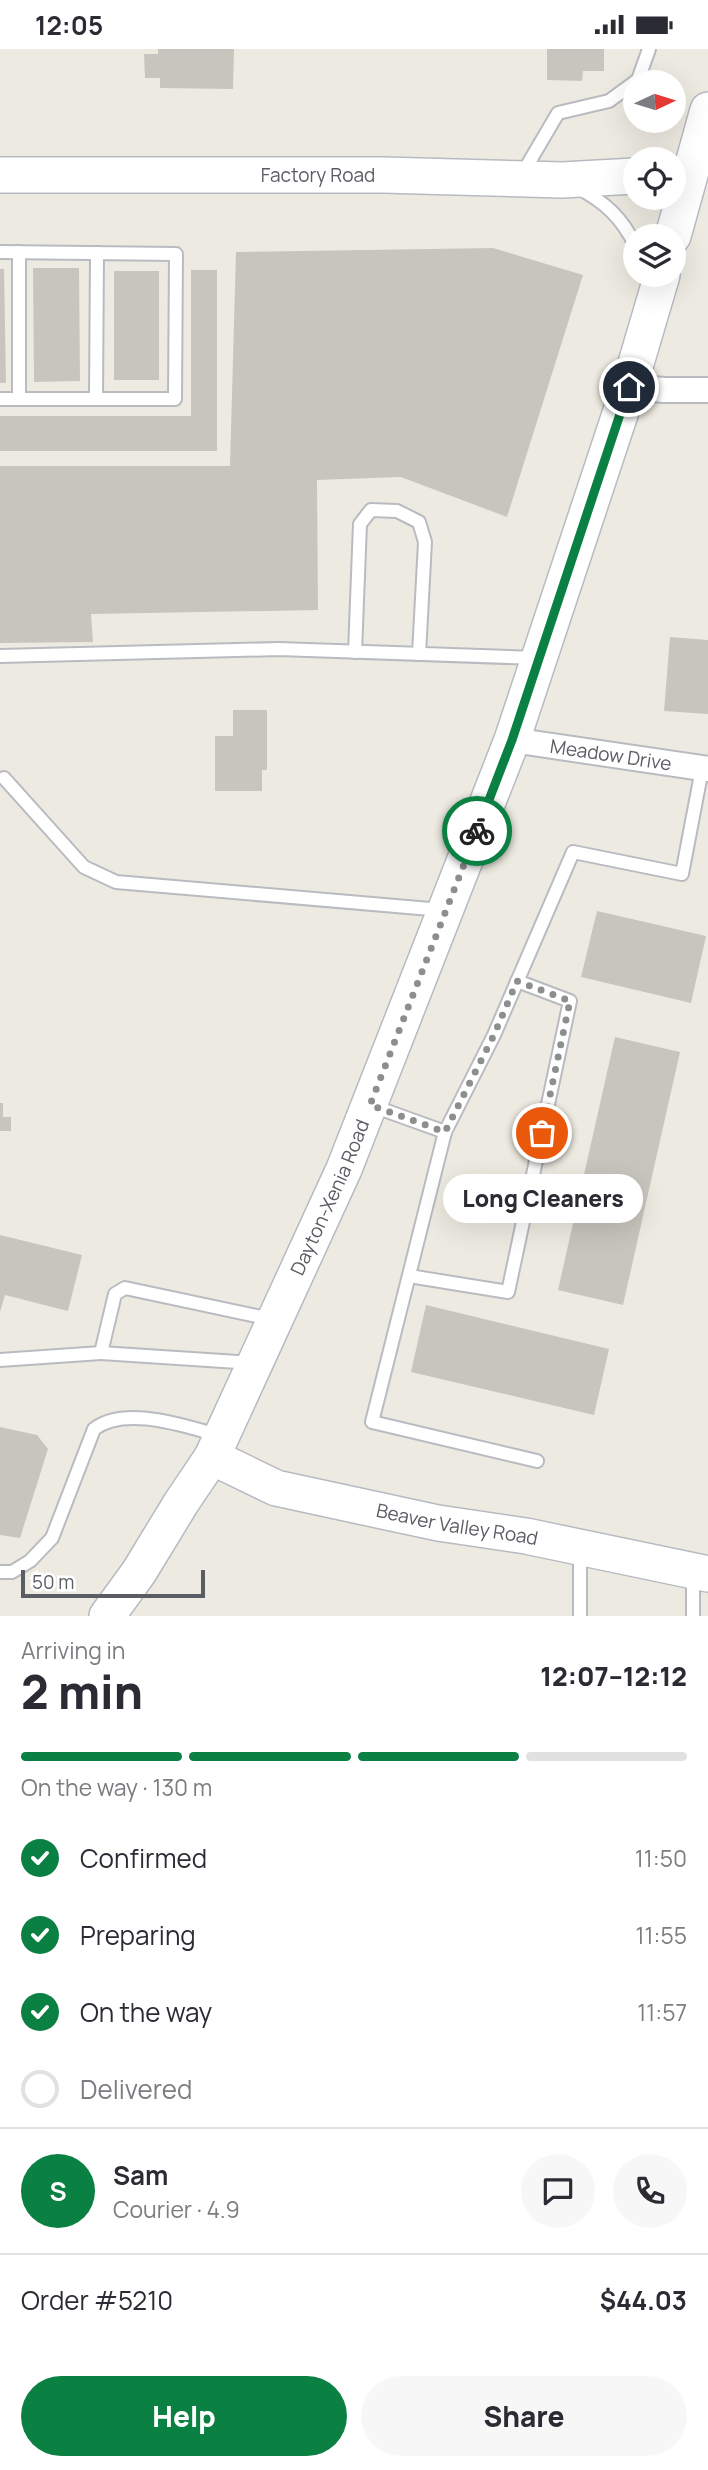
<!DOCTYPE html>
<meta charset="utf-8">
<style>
:root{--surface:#fff;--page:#f7f7f7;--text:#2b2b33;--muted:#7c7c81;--line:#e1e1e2;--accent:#0b8043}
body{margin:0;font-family:Manrope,sans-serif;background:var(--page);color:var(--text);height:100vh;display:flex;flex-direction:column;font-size:26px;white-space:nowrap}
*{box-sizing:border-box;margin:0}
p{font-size:23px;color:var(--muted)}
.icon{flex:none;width:38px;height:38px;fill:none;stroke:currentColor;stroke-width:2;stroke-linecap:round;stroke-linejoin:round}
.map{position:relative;height:1567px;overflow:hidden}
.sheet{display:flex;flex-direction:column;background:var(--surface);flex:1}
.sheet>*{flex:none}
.needle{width:46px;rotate:86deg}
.buttons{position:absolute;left:623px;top:21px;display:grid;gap:14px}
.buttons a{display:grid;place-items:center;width:63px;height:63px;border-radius:50%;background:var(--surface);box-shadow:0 7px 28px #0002;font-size:35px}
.scale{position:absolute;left:21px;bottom:18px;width:184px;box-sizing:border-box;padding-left:7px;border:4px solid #5a5d63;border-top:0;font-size:19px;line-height:24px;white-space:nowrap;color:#5a5d63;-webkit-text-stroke:5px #fff;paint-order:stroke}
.pin{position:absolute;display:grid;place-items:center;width:60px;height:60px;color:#fff;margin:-30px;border:4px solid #fff;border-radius:50%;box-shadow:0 2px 7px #0007}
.courier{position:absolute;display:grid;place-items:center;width:70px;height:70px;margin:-35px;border:5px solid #0b8043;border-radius:50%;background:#fff;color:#222;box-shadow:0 2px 9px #0007}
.bubble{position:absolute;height:49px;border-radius:24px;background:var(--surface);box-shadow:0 7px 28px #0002;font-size:23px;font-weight:800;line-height:49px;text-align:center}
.headline em{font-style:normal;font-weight:800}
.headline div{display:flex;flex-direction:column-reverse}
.headline{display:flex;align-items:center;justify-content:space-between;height:119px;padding:0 21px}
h1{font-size:46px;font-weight:800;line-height:52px}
.bar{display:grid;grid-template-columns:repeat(4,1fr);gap:10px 7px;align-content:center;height:84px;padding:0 21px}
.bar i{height:9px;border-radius:5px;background:var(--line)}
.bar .on{background:var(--accent)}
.bar p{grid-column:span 4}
.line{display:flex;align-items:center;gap:18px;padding:0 21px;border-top:2px solid var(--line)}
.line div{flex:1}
.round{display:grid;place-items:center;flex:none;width:74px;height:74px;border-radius:37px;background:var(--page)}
ol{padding:0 21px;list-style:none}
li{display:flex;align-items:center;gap:21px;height:77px}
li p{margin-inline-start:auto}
li .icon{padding:7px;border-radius:50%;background:var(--accent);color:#fff;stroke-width:4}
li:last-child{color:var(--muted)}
li i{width:38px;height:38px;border:4px solid var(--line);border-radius:50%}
.primary-button{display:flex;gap:14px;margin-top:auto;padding:14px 21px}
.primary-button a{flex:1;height:80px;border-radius:42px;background:var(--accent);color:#fff;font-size:28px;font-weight:800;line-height:80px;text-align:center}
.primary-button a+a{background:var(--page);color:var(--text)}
.status{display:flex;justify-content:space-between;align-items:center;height:49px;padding:0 35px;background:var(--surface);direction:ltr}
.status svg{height:19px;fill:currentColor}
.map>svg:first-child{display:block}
.building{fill:#c8c5be}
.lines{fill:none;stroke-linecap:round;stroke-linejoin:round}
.lane-casing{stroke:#b9bbc1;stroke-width:16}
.street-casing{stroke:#b9bbc1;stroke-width:28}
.secondary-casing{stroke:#b7bac1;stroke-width:38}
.lane{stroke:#fff;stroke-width:12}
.street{stroke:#fff;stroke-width:24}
.secondary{stroke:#fff;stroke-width:35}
.done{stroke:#8d8f8f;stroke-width:7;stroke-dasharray:0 12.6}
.route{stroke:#0b8043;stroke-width:9}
.labels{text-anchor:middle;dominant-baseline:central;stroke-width:7;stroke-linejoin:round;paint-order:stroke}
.street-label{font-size:19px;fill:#5a5d63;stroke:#fff}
</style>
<div class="status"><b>12:05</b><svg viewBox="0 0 49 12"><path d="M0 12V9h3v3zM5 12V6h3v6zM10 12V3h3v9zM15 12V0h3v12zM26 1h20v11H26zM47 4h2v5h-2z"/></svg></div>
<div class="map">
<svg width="708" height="1567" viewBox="0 0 708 1567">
<rect width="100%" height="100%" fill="#edebe1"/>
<g class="building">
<polygon points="158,0 234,0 233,40 160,39 160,29 145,29 144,5 158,5"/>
<polygon points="547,0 604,0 604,22 583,22 582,32 547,31"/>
<polygon points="493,199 583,226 507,468 401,428 317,431 318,561 91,565 93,593 0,594 0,417 230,417 236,203"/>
<polygon points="33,219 79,219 80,332 34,333"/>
<polygon points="0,220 4,220 6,334 0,334"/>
<polygon points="191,221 217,221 217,402 0,402 0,367 191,367"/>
<rect x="114" y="222" width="45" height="109"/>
<polygon points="670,588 708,591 708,665 664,662"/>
<polygon points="233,661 267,661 267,721 262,721 262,742 215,742 215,687 233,687"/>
<polygon points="597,862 706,887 691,954 581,928"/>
<polygon points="615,988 680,1003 623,1256 558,1241"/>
<polygon points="0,1054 3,1054 3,1068 11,1068 11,1082 0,1082"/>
<polygon points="0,1186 82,1206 68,1262 5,1246 0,1263"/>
<polygon points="426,1256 609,1300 594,1366 411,1323"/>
<polygon points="0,1378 37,1386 48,1400 20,1489 0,1486"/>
</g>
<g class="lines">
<g class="lane-casing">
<g id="lane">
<polyline points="635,33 638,31 649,0"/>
<polyline points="521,127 558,64 609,52 635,33"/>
<path d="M578,139C605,153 622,169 635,196"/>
<polyline points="0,203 176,205 175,350 0,350"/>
<polyline points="19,203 19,350"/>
<polyline points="96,350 97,204"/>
<polyline points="355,603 360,475 371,461 397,462 419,473 425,493 419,605"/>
<polyline points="0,607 279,600 535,609"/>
<polyline points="4,729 84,818 116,833 442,861"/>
<polyline points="370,1056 445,1083 494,986 573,803 682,825 702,720"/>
<polyline points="445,1083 372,1373 537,1412"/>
<polyline points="409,1227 508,1243 570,952 517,932"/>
<polyline points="0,1311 101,1304"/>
<polyline points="253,1314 101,1304 115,1245 125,1239 271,1270"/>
<path d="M0,1523H12L30,1512L52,1489L94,1380C125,1356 184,1377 218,1386"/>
<polyline points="580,1567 580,1501"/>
<polyline points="693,1567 693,1526"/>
</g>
</g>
<g class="street-casing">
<g id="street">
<polyline points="629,338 664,341 708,341"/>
<path id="s1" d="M512,691L708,720"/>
</g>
</g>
<g class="secondary-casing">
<g id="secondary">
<path id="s2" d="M0,126H383L562,131L635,127"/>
<polyline points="673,187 708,61"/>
<path id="s3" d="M212,1408L276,1439L438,1474L526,1487L708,1525"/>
<path id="s4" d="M107,1567L139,1523L181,1454L212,1408L344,1120L512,691L629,338L662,226"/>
</g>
</g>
<use href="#lane" class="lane"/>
<use href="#street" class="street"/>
<use href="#secondary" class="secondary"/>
</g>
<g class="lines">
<polyline class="done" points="477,782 370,1056 445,1083 494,986 517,932 570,952 542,1084"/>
<polyline class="route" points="477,782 512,691 629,338"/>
</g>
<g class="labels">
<g class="street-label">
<text stroke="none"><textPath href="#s2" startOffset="318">Factory Road</textPath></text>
<text stroke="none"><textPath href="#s1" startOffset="100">Meadow Drive</textPath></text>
<text stroke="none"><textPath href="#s4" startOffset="476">Dayton-Xenia Road</textPath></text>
<text stroke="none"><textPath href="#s3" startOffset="256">Beaver Valley Road</textPath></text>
</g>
</g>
</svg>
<div class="buttons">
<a><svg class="needle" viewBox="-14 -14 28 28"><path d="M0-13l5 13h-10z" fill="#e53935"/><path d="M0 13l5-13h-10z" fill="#7c7c81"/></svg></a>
<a><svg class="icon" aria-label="locate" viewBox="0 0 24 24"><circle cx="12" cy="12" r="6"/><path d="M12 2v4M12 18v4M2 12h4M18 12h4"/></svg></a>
<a><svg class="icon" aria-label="layers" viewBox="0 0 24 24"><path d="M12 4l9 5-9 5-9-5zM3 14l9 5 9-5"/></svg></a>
</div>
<div class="scale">50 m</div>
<div class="pin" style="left:542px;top:1084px;background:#ea580c"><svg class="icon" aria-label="bag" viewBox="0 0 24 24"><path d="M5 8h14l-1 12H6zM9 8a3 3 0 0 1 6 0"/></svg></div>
<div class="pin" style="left:629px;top:338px;background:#1f2937"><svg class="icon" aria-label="home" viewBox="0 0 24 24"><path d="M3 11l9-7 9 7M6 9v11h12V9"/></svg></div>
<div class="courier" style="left:477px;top:782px"><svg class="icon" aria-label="bike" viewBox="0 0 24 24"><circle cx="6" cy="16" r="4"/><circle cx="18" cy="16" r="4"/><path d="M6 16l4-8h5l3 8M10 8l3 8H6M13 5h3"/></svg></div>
<div class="bubble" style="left:443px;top:1125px;width:200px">Long Cleaners</div>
</div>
<section class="sheet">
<div class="headline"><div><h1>2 min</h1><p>Arriving in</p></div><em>12:07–12:12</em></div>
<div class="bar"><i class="on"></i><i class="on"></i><i class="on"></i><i></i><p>On the way · 130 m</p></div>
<ol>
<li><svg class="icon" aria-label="check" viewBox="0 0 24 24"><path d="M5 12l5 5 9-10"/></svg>Confirmed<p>11:50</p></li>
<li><svg class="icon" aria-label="check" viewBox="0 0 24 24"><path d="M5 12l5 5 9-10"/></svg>Preparing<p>11:55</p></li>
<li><svg class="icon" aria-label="check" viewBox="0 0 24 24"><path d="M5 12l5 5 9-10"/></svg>On the way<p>11:57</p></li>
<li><i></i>Delivered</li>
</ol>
<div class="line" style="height:126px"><b class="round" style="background:var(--accent);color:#fff">S</b><div><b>Sam</b><p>Courier · 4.9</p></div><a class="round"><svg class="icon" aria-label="chat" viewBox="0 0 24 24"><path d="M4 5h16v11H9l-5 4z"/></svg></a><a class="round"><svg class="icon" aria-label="phone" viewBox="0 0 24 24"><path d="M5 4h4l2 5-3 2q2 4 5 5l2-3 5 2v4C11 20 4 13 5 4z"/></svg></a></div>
<div class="line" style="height:91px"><div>Order #5210</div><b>$44.03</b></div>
<div class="primary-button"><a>Help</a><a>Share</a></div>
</section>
